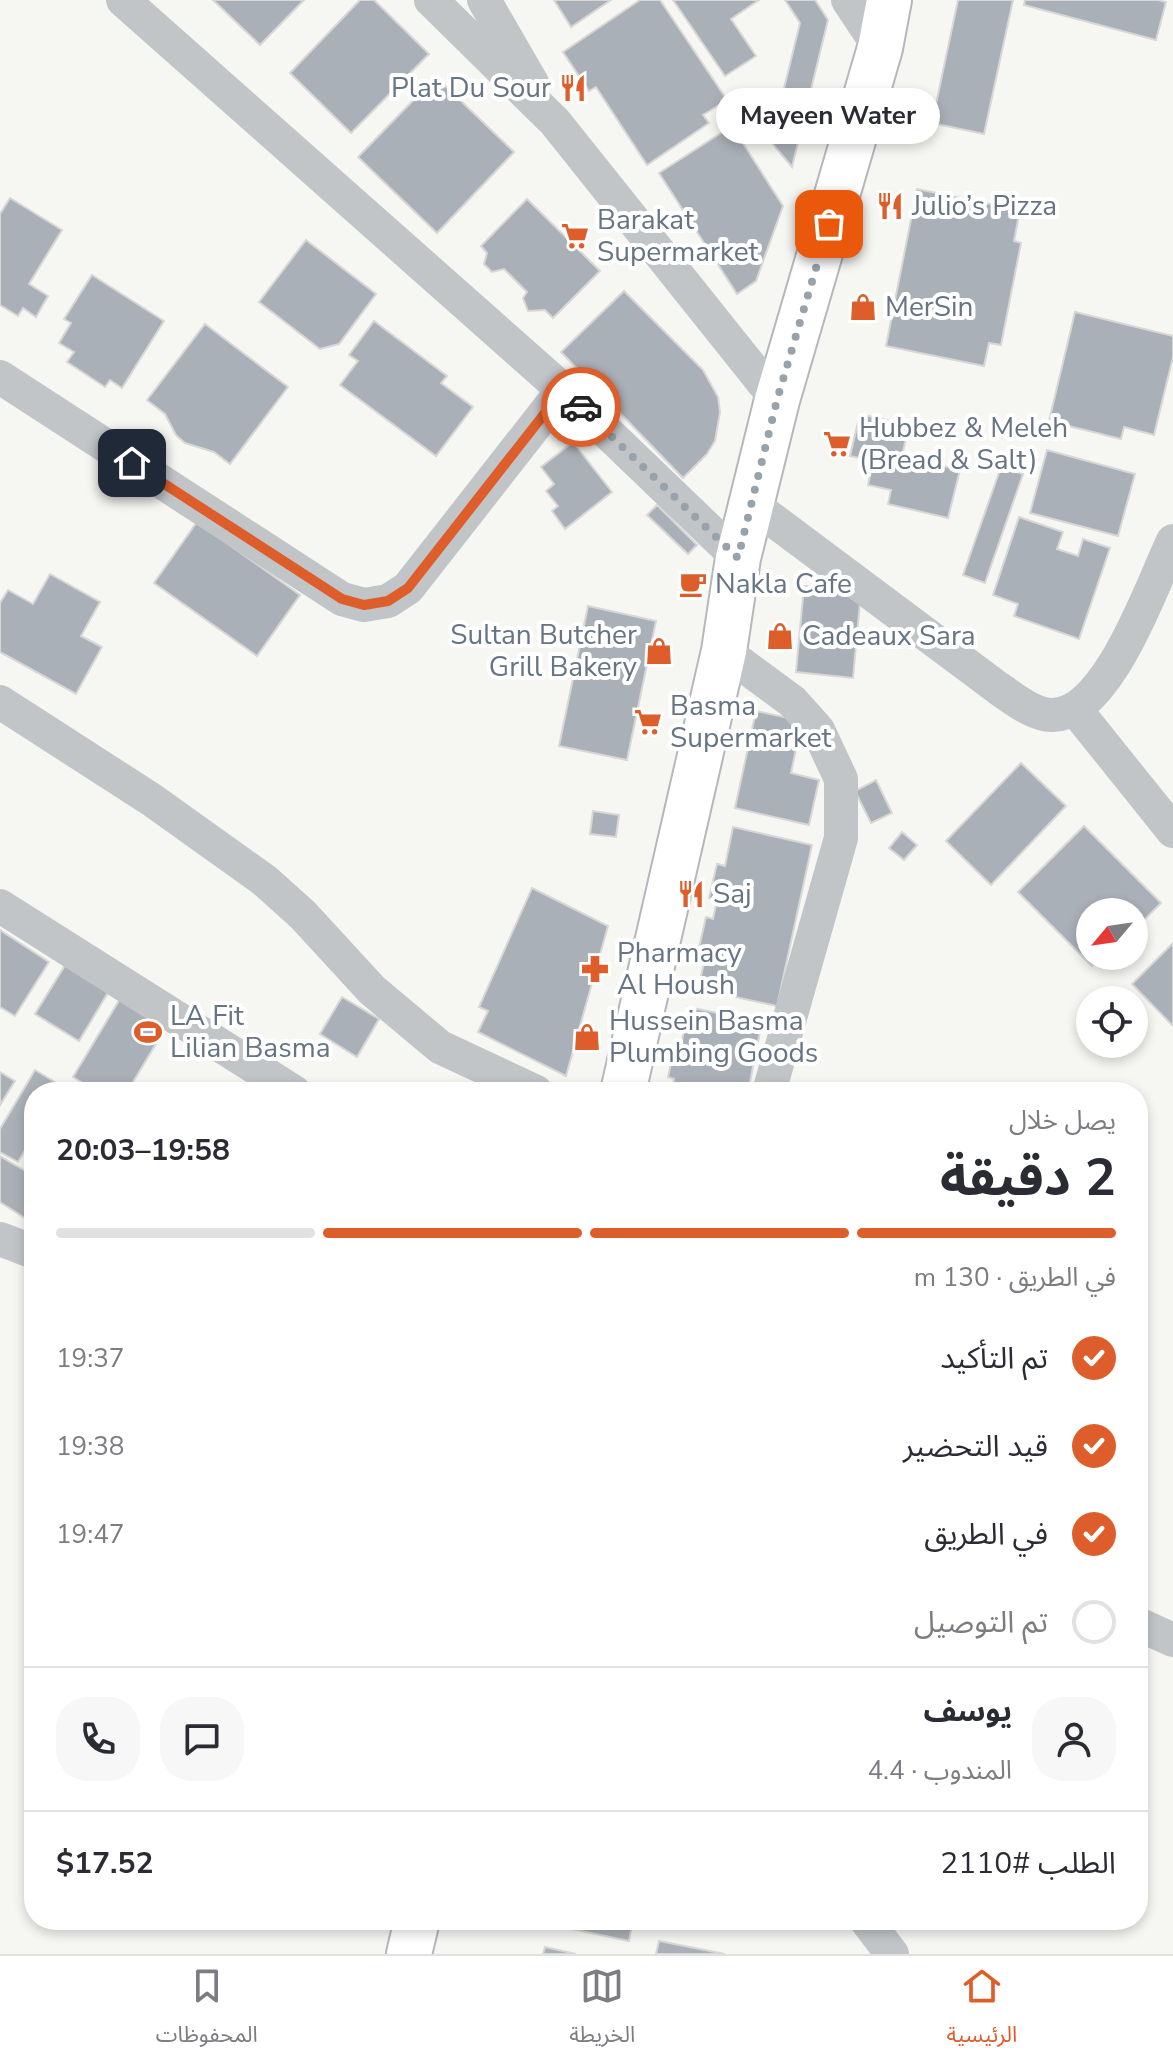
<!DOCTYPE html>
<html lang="ar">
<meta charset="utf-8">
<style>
:root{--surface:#fff;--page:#f7f7f7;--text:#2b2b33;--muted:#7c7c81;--line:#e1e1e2;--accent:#dd5e2b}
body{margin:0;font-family:"Nunito Sans","Noto Sans Arabic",sans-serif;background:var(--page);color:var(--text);direction:rtl;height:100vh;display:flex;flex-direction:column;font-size:30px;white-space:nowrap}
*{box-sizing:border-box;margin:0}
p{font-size:26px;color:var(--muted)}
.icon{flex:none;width:44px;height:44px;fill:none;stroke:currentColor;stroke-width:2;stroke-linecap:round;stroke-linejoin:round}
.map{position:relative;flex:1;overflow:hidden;direction:ltr}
.sheet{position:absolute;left:24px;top:1082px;width:1124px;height:848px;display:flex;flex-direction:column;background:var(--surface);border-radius:32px;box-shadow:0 4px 12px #0003;direction:rtl}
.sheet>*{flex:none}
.needle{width:52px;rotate:241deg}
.controls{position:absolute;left:1076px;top:898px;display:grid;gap:16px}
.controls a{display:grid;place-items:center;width:72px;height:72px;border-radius:50%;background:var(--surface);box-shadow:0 4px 12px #0003;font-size:40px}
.pin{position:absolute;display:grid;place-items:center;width:68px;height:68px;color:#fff;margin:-34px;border-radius:16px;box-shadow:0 4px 12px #0006}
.courier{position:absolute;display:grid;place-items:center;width:80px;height:80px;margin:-40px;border:6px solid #dd5e2b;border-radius:50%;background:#fff;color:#222;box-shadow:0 2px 10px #0007}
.bubble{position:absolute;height:56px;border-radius:28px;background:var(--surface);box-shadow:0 4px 12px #0003;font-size:26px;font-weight:700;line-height:56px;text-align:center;direction:rtl}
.summary em{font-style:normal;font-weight:700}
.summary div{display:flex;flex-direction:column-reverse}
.summary{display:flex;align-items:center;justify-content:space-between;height:136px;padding:0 32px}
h1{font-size:52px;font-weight:700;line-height:60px}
.bar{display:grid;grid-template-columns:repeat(4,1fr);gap:12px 8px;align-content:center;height:96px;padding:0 32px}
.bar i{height:10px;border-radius:6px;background:var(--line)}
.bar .selected{background:var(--accent)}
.bar p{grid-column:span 4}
.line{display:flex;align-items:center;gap:20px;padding:0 32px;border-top:2px solid var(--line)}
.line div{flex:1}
.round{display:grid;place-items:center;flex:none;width:84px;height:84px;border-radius:32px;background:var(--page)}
ol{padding:0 32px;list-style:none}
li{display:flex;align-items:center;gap:24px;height:88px}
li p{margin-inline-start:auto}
li .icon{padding:8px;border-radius:50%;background:var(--accent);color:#fff;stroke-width:4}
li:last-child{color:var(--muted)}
li i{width:44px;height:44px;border:4px solid var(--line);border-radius:50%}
.tab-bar{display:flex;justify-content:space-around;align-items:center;height:112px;border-top:2px solid var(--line);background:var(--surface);font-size:22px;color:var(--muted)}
.tab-bar a{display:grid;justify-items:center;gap:4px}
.tab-bar .selected{color:var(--accent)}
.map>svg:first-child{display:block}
.building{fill:#aab0b7;stroke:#d7d7d5;stroke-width:2}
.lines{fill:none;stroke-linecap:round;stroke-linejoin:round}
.primary-casing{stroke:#b4b8bc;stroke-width:48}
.minor{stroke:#c1c5c8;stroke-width:34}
.primary{stroke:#fff;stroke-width:44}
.done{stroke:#98a2aa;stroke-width:8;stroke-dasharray:0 14.4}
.route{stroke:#dd5e2b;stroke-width:10}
.labels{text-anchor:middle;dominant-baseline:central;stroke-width:8;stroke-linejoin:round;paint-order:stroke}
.poi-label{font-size:28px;fill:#667483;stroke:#fff;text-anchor:start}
</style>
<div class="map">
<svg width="1173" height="1954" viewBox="0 0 1173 1954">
<rect width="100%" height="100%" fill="#f6f6f3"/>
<g class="building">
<polygon points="213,0 304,0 260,45"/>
<polygon points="360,0 374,0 429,54 351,133 290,73"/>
<polygon points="554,0 611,0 571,27"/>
<polygon points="640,0 660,0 727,100 703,115 709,123 647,165 596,87 589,91 563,52"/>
<polygon points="673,0 759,0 731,19 756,56 725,76"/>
<polygon points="785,0 815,0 828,20 792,167 771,142 800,23"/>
<polygon points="958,0 1013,0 984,134 932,123"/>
<polygon points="1025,0 1158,0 1166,2 1156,40 1024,5"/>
<polygon points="436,77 514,152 437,233 358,157"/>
<polygon points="732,126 783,206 756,281 737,294 659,173"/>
<polygon points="917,189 1020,210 1014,241 1021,243 1001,345 989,343 984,366 886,346"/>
<polygon points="10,198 62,230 29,284 48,296 36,317 23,308 18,316 0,305 0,214"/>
<polygon points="527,199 600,271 553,318 545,310 528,311 523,298 527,292 504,269 492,272 484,264 487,253 481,246"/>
<polygon points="306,240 376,294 339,344 320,349 259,302"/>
<polygon points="92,275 164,321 122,388 110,380 105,387 67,362 74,352 59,343 71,323 64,319"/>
<polygon points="624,291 703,370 718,397 720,412 715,441 707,454 683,478 561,352"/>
<polygon points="1075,312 1173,336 1173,357 1154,435 1124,427 1121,439 1049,421"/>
<polygon points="374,321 447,376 441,383 473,407 436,456 340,385 358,361 349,355"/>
<polygon points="205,324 288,387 230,464 214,452 185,443 176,435 165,414 147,400"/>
<polygon points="860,414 909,425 902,456 960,470 948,518 888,504 891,490 868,485 873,461 850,456"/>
<polygon points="573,442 612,492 565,529 552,511 558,506 546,491 554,484 541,467"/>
<polygon points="1047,450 1135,474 1118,536 1030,513"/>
<polygon points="1001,467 1023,474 985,583 963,575"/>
<polygon points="657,505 697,545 688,554 647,515"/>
<polygon points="1019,517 1063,532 1057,549 1078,556 1083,539 1110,548 1079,639 1014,616 1018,604 993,595"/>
<polygon points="197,522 300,595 257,656 154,583"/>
<polygon points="50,574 100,602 81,636 102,647 76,694 0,652 0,603 8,590 33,604"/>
<polygon points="804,586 861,591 853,678 796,672"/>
<polygon points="588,606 656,621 627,760 559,746"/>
<polygon points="756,711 802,721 791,773 819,780 809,825 735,808"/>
<polygon points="1021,763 1066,806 991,885 946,841"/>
<polygon points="876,780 892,813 871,823 855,791"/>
<polygon points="593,811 619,815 616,837 590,834"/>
<polygon points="1084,826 1161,903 1134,930 1134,912 1090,912 1090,956 1101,956 1092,966 1018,892"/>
<polygon points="733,827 812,845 777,1006 698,989 706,954 698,952 706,917 713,919 717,900 709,898 717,864 725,866"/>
<polygon points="902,832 917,845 904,860 889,848"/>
<polygon points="532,888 608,926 566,1076 478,1032 488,1011 479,1007"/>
<polygon points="0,930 49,962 15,1016 0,1007"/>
<polygon points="1173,943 1173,1026 1132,984"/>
<polygon points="69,959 112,986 79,1041 35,1014"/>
<polygon points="123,994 169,1022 127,1092 97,1092 73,1077"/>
<polygon points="342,997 379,1019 357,1057 320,1034"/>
<polygon points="688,1007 762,1022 748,1092 672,1092 674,1079 668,1077 676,1040 682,1041"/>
<polygon points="35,1070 63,1087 60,1092 34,1092 34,1135 18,1162 0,1152 0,1129"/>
<polygon points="0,1072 15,1081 0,1105"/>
<polygon points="0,1156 34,1176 34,1203 25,1218 0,1202"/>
<polygon points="569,1920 633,1920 629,1941 567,1928"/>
<polygon points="659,1941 725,1954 656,1954"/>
<polygon points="545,1947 576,1954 543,1954"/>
</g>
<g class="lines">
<g class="primary-casing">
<g id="primary">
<polyline points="623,1092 724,651 738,558 777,400 880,48 889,0"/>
<polyline points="409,1954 417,1920"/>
</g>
</g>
<g class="minor">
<polyline points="123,0 563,390 738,558"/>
<polyline points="431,0 555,122 777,400"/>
<polyline points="484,0 532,83"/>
<polyline points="848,0 880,48"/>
<polyline points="0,377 342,599 364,605 388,601 408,588 563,390"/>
<path d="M753,505L998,688C1013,698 1033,715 1052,715C1108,716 1152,584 1173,541"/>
<polyline points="724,651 793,702 818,730 841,779 841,838 769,1092"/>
<polyline points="0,702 152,800 264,880 303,915 372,990 440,1047 536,1092"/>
<polyline points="1075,709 1173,831"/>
<polyline points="0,906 294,1092"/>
<polyline points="0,1239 34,1252"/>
<polyline points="1138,1624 1173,1640"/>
<polyline points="866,1920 892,1954"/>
</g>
<use href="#primary" class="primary"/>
</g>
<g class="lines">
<polyline class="done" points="581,407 738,558 777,400 829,224"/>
<polyline class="route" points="132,463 342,599 364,605 388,601 408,588 563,390 581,407"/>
</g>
<defs>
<g id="restaurant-bare" transform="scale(2.16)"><path d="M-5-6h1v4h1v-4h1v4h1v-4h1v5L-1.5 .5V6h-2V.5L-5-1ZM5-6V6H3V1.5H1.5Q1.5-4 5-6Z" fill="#dd5e2b" stroke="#fff" stroke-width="2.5" paint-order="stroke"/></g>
<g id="supermarket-bare" transform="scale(2.16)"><path d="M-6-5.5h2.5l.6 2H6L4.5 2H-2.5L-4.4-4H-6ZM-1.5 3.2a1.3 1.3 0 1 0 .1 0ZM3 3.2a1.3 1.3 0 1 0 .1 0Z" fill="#dd5e2b" stroke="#fff" stroke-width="2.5" paint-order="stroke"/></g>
<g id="shop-bare" transform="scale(2.16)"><path d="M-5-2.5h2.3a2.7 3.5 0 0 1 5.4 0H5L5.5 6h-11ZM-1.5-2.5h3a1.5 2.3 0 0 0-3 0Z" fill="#dd5e2b" stroke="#fff" stroke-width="2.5" paint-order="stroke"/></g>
<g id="cafe-bare" transform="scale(2.16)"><path d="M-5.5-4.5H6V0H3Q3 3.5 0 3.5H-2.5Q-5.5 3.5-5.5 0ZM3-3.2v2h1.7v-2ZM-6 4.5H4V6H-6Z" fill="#dd5e2b" stroke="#fff" stroke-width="2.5" paint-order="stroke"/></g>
<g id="pharmacy-bare" transform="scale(2.16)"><path d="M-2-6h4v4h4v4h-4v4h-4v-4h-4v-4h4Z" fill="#dd5e2b" stroke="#fff" stroke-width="2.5" paint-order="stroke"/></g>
<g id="stadium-bare" transform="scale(2.16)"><path d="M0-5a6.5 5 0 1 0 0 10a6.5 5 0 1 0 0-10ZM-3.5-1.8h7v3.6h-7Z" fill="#dd5e2b" stroke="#fff" stroke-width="2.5" paint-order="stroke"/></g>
</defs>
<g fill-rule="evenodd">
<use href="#restaurant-bare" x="573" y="88"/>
<use href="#restaurant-bare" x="890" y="206"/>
<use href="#supermarket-bare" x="575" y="236"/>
<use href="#shop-bare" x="863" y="307"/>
<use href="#supermarket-bare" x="837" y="444"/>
<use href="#cafe-bare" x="693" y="584"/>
<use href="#shop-bare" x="780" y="636"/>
<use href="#shop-bare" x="659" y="651"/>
<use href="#supermarket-bare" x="648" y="722"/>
<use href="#restaurant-bare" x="691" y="894"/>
<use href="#pharmacy-bare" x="595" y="969"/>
<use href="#stadium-bare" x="148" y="1032"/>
<use href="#shop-bare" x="587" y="1037"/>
</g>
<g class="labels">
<g class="poi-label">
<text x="551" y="88" text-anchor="end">Plat Du Sour</text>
<text x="912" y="206">Julio’s Pizza</text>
<text x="597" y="220">Barakat<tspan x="597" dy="32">Supermarket</tspan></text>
<text x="885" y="307">MerSin</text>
<text x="859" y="428">Hubbez &amp; Meleh<tspan x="859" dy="32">(Bread &amp; Salt)</tspan></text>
<text x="715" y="584">Nakla Cafe</text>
<text x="637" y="635" text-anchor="end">Sultan Butcher<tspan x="637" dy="32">Grill Bakery</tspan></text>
<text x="802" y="636">Cadeaux Sara</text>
<text x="670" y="706">Basma<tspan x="670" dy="32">Supermarket</tspan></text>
<text x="713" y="894">Saj</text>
<text x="617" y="953">Pharmacy<tspan x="617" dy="32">Al Housh</tspan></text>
<text x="170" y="1016">LA Fit<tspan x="170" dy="32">Lilian Basma</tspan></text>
<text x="609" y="1021">Hussein Basma<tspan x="609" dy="32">Plumbing Goods</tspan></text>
</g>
</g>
</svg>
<div class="controls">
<a><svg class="needle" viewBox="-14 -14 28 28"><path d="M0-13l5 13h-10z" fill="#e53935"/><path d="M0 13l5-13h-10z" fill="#7c7c81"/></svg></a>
<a><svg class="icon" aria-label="locate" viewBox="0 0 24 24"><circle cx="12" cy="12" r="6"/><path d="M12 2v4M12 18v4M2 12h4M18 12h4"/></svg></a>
</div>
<div class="pin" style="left:829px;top:224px;background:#ea580c"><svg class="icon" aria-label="bag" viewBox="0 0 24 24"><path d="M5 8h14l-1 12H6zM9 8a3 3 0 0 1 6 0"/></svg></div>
<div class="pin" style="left:132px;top:463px;background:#1f2937"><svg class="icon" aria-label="home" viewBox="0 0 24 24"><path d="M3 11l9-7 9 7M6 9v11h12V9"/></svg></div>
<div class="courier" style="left:581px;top:407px"><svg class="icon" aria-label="car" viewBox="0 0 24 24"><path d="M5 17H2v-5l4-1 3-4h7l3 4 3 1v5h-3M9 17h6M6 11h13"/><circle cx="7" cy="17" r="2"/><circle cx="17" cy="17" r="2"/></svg></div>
<div class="bubble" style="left:716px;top:88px;width:224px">Mayeen Water</div>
<section class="sheet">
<div class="summary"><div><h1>2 دقيقة</h1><p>يصل خلال</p></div><em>19:58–20:03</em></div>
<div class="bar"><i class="selected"></i><i class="selected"></i><i class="selected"></i><i></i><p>في الطريق · 130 m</p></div>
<ol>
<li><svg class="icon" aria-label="check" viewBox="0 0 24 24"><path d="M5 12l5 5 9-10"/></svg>تم التأكيد<p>19:37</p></li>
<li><svg class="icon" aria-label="check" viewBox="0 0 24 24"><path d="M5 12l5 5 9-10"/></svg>قيد التحضير<p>19:38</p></li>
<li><svg class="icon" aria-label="check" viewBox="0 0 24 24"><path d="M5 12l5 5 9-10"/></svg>في الطريق<p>19:47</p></li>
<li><i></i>تم التوصيل</li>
</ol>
<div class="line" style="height:144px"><a class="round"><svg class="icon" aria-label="person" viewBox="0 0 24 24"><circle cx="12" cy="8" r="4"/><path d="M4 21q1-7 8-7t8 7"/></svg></a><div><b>يوسف</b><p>المندوب · 4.4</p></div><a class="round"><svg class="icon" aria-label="chat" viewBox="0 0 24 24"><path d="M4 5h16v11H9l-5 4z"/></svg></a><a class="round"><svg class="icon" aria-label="phone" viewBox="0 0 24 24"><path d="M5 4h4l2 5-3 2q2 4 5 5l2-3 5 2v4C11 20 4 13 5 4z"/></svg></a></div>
<div class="line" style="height:104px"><div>الطلب #2110</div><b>$17.52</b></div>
</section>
</div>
<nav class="tab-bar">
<a class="selected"><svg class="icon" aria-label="home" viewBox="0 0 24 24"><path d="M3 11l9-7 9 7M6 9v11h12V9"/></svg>الرئيسية</a>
<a><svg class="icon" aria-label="map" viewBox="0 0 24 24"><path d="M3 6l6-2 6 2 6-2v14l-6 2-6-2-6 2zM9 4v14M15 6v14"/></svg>الخريطة</a>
<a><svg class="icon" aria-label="saved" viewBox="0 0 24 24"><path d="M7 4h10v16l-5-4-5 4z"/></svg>المحفوظات</a>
</nav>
